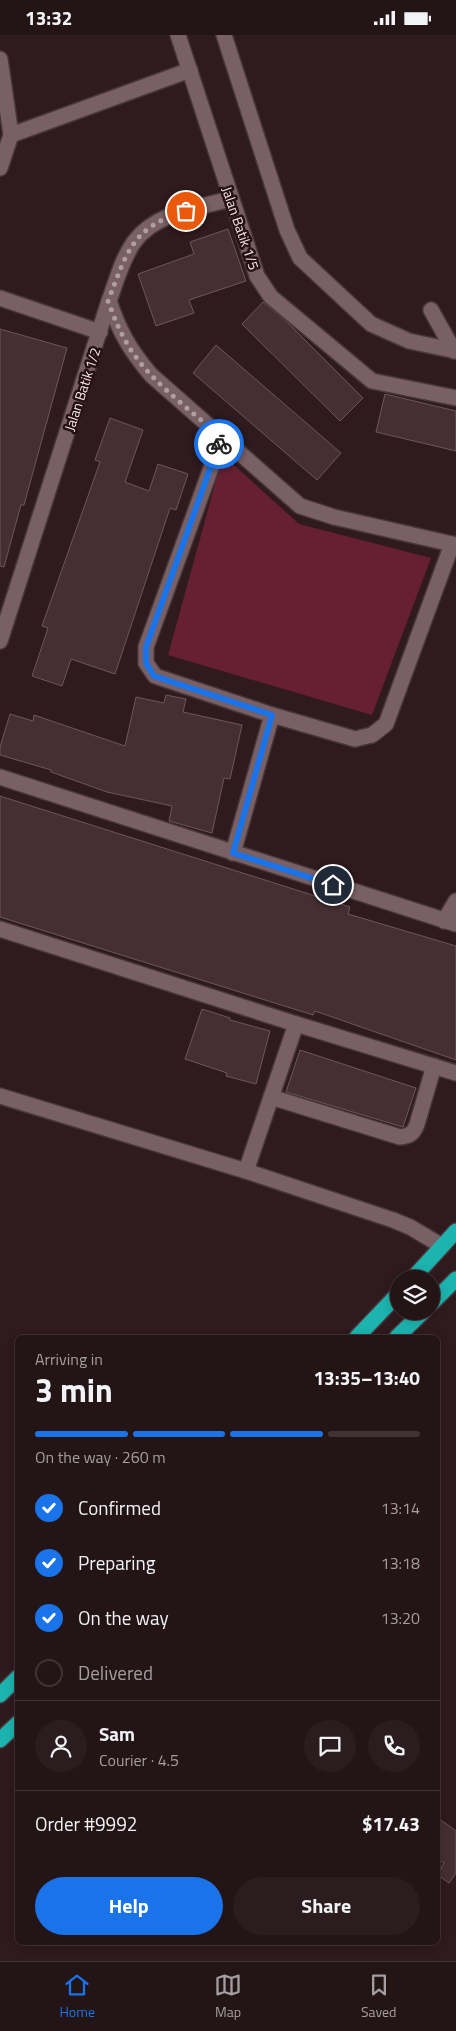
<!DOCTYPE html>
<meta charset="utf-8">
<style>
:root{--surface:#231416;--page:#2b1d1f;--text:#f1f3f6;--muted:#a39ea1;--line:#403335;--accent:#1a73e8}
body{margin:0;font-family:"Titillium Web",sans-serif;background:var(--page);color:var(--text);height:100vh;display:flex;flex-direction:column;font-size:19px;white-space:nowrap}
*{box-sizing:border-box;margin:0}
p{font-size:16px;color:var(--muted)}
.icon{flex:none;width:28px;height:28px;fill:none;stroke:currentColor;stroke-width:2;stroke-linecap:round;stroke-linejoin:round}
.map{position:relative;flex:1;overflow:hidden}
.sheet{position:absolute;left:15px;top:1300px;width:425px;height:610px;display:flex;flex-direction:column;background:var(--surface);border-radius:8px;box-shadow:0 2px 12px #0003,0 0 0 1px var(--line)}
.sheet>*{flex:none}
.fabs{position:absolute;left:390px;top:1235px;display:grid;gap:10px}
.fabs a{display:grid;place-items:center;width:50px;height:50px;border-radius:50%;background:var(--surface);box-shadow:0 2px 12px #0003,0 0 0 1px var(--line);font-size:25px}
.pin{position:absolute;display:grid;place-items:center;width:42px;height:42px;color:#fff;margin:-21px;border:2px solid #fff;border-radius:50%;box-shadow:0 1px 5px #0007}
.courier{position:absolute;display:grid;place-items:center;width:50px;height:50px;margin:-25px;border:4px solid #1a73e8;border-radius:50%;background:#fff;color:#222;box-shadow:0 1px 6px #0007}
.summary em{font-style:normal;font-weight:700}
.summary div{display:flex;flex-direction:column-reverse}
.summary{display:flex;align-items:center;justify-content:space-between;height:85px;padding:0 20px}
h1{font-size:32px;font-weight:700;line-height:38px}
.bar{display:grid;grid-template-columns:repeat(4,1fr);gap:8px 5px;align-content:center;height:60px;padding:0 20px}
.bar i{height:6px;border-radius:4px;background:var(--line)}
.bar .current{background:var(--accent)}
.bar p{grid-column:span 4}
.line{display:flex;align-items:center;gap:12px;padding:0 20px;border-top:1px solid var(--line)}
.line div{flex:1}
.round{display:grid;place-items:center;flex:none;width:52px;height:52px;border-radius:26px;background:var(--page)}
ol{padding:0 20px;list-style:none}
li{display:flex;align-items:center;gap:15px;height:55px}
li p{margin-inline-start:auto}
li .icon{padding:5px;border-radius:50%;background:var(--accent);color:#fff;stroke-width:4}
li:last-child{color:var(--muted)}
li i{width:28px;height:28px;border:2px solid var(--line);border-radius:50%}
.primary-button{display:flex;gap:10px;margin-top:auto;padding:10px 20px}
.primary-button a{flex:1;height:58px;border-radius:30px;background:var(--accent);color:#fff;font-size:20px;font-weight:700;line-height:58px;text-align:center}
.primary-button a+a{background:var(--page);color:var(--text)}
.status{display:flex;justify-content:space-between;align-items:center;height:35px;padding:0 25px;background:var(--surface);direction:ltr}
.status svg{height:14px;fill:currentColor}
.tab-bar{display:flex;justify-content:space-around;align-items:center;height:70px;border-top:1px solid var(--line);background:var(--surface);font-size:14px;color:var(--muted)}
.tab-bar a{display:grid;justify-items:center;gap:2px}
.tab-bar .current{color:var(--accent)}
.map>svg:first-child{display:block}
.green{fill:#662032}
.building{fill:#452f33;stroke:#6e5659}
.lines{fill:none;stroke-linecap:round;stroke-linejoin:round}
.minor-casing{stroke:#47373a;stroke-width:18}
.highway-casing{stroke:#47373a;stroke-width:18}
.minor{stroke:#796064;stroke-width:15}
.highway{stroke:#1db4b0;stroke-width:15}
.done{stroke:#b09fa2;stroke-width:5;stroke-dasharray:0 9}
.route{stroke:#1a73e8;stroke-width:6}
.labels{text-anchor:middle;dominant-baseline:central;stroke-width:5;stroke-linejoin:round;paint-order:stroke}
.street-label{font-size:14px;fill:#f6e7e9;stroke:#251115}
</style>
<div class="status"><b>13:32</b><svg viewBox="0 0 49 12"><path d="M0 12V9h3v3zM5 12V6h3v6zM10 12V3h3v9zM15 12V0h3v12zM26 1h20v11H26zM47 4h2v5h-2z"/></svg></div>
<div class="map">
<svg width="456" height="1926" viewBox="0 0 456 1926">
<rect width="100%" height="100%" fill="#2f1a1e"/>
<polygon class="green" points="223,420 299,489 431,523 372,680 168,620"/>
<g class="building">
<polygon points="228,194 246,246 189,265 194,278 156,291 138,239 194,219 190,207"/>
<polygon points="263,267 287,287 363,363 340,386 242,289"/>
<polygon points="0,294 67,313 24,470 21,470 4,532 0,531"/>
<polygon points="216,310 341,418 317,445 193,338"/>
<polygon points="385,359 456,376 456,416 376,397"/>
<polygon points="110,383 143,395 125,447 149,456 158,429 188,439 176,475 170,473 115,639 71,624 62,651 32,641 48,593 42,591 100,427 95,425"/>
<polygon points="166,660 186,664 183,677 242,690 230,744 224,743 212,798 169,786 172,771 107,757 51,737 51,735 0,720 0,712 10,679 33,686 34,680 125,711 136,662 164,668"/>
<polygon points="0,761 350,872 348,879 456,911 456,1025 315,976 313,980 0,882"/>
<polygon points="202,974 230,983 230,985 270,996 256,1049 226,1041 227,1038 185,1024"/>
<polygon points="300,1015 416,1053 403,1092 286,1057"/>
<polygon points="438,1783 456,1796 456,1838 449,1848 438,1840 444,1828 438,1824"/>
</g>
<g class="lines">
<g class="minor-casing">
<g id="minor">
<polyline points="178,0 257,241 271,262 372,346 456,363"/>
<polyline points="224,0 287,195 300,223 371,289 409,306 456,316"/>
<polyline points="0,24 11,100 0,133"/>
<polyline points="11,100 190,35"/>
<polyline points="0,263 100,297"/>
<path d="M109,266C120,298 130,315 151,340L300,471L334,482L456,510"/>
<polyline points="431,275 454,316"/>
<polyline points="222,403 146,612 146,628 155,641 272,680 355,704 372,700 386,689 452,509"/>
<path d="M0,606L109,266C116,247 122,224 134,207C156,177 198,173 230,164"/>
<polyline points="0,742 456,889"/>
<polyline points="233,818 272,680"/>
<polyline points="444,886 456,866"/>
<polyline points="0,894 296,989 456,1038"/>
<polyline points="0,1061 246,1136 393,1185 410,1192 442,1211"/>
<path d="M271,1062L400,1102C410,1101 414,1098 417,1089L434,1031"/>
<polyline points="246,1136 296,989"/>
</g>
</g>
<g class="highway-casing">
<g id="highway">
<polyline points="412,1244 456,1196"/>
<polyline points="431,1269 456,1244"/>
<polyline points="357,1302 399,1258"/>
<polyline points="397,1302 424,1276"/>
<polyline points="0,1660 18,1642"/>
<polyline points="0,1705 18,1688"/>
</g>
</g>
<use href="#minor" class="minor"/>
<use href="#highway" class="highway"/>
</g>
<g class="lines">
<path class="done" d="M186,176C131,192 127,218 108,266C115,285 122,302 133,318C156,351 192,376 222,403L219,409"/>
<polyline class="route" points="219,409 146,612 146,628 154,641 272,680 233,818 333,850"/>
</g>
<g class="labels">
<g class="street-label">
<text transform="translate(241 193) rotate(71)">Jalan Batik 1/5</text>
<text transform="translate(82 354) rotate(-72)">Jalan Batik 1/2</text>
</g>
</g>
</svg>
<div class="fabs">
<a><svg class="icon" aria-label="layers" viewBox="0 0 24 24"><path d="M12 4l9 5-9 5-9-5zM3 14l9 5 9-5"/></svg></a>
</div>
<div class="pin" style="left:186px;top:176px;background:#ea580c"><svg class="icon" aria-label="bag" viewBox="0 0 24 24"><path d="M5 8h14l-1 12H6zM9 8a3 3 0 0 1 6 0"/></svg></div>
<div class="pin" style="left:333px;top:850px;background:#1f2937"><svg class="icon" aria-label="home" viewBox="0 0 24 24"><path d="M3 11l9-7 9 7M6 9v11h12V9"/></svg></div>
<div class="courier" style="left:219px;top:409px"><svg class="icon" aria-label="bike" viewBox="0 0 24 24"><circle cx="6" cy="16" r="4"/><circle cx="18" cy="16" r="4"/><path d="M6 16l4-8h5l3 8M10 8l3 8H6M13 5h3"/></svg></div>
<section class="sheet">
<div class="summary"><div><h1>3 min</h1><p>Arriving in</p></div><em>13:35–13:40</em></div>
<div class="bar"><i class="current"></i><i class="current"></i><i class="current"></i><i></i><p>On the way · 260 m</p></div>
<ol>
<li><svg class="icon" aria-label="check" viewBox="0 0 24 24"><path d="M5 12l5 5 9-10"/></svg>Confirmed<p>13:14</p></li>
<li><svg class="icon" aria-label="check" viewBox="0 0 24 24"><path d="M5 12l5 5 9-10"/></svg>Preparing<p>13:18</p></li>
<li><svg class="icon" aria-label="check" viewBox="0 0 24 24"><path d="M5 12l5 5 9-10"/></svg>On the way<p>13:20</p></li>
<li><i></i>Delivered</li>
</ol>
<div class="line" style="height:90px"><a class="round"><svg class="icon" aria-label="person" viewBox="0 0 24 24"><circle cx="12" cy="8" r="4"/><path d="M4 21q1-7 8-7t8 7"/></svg></a><div><b>Sam</b><p>Courier · 4.5</p></div><a class="round"><svg class="icon" aria-label="chat" viewBox="0 0 24 24"><path d="M4 5h16v11H9l-5 4z"/></svg></a><a class="round"><svg class="icon" aria-label="phone" viewBox="0 0 24 24"><path d="M5 4h4l2 5-3 2q2 4 5 5l2-3 5 2v4C11 20 4 13 5 4z"/></svg></a></div>
<div class="line" style="height:65px"><div>Order #9992</div><b>$17.43</b></div>
<div class="primary-button"><a>Help</a><a>Share</a></div>
</section>
</div>
<nav class="tab-bar">
<a class="current"><svg class="icon" aria-label="home" viewBox="0 0 24 24"><path d="M3 11l9-7 9 7M6 9v11h12V9"/></svg>Home</a>
<a><svg class="icon" aria-label="map" viewBox="0 0 24 24"><path d="M3 6l6-2 6 2 6-2v14l-6 2-6-2-6 2zM9 4v14M15 6v14"/></svg>Map</a>
<a><svg class="icon" aria-label="saved" viewBox="0 0 24 24"><path d="M7 4h10v16l-5-4-5 4z"/></svg>Saved</a>
</nav>
